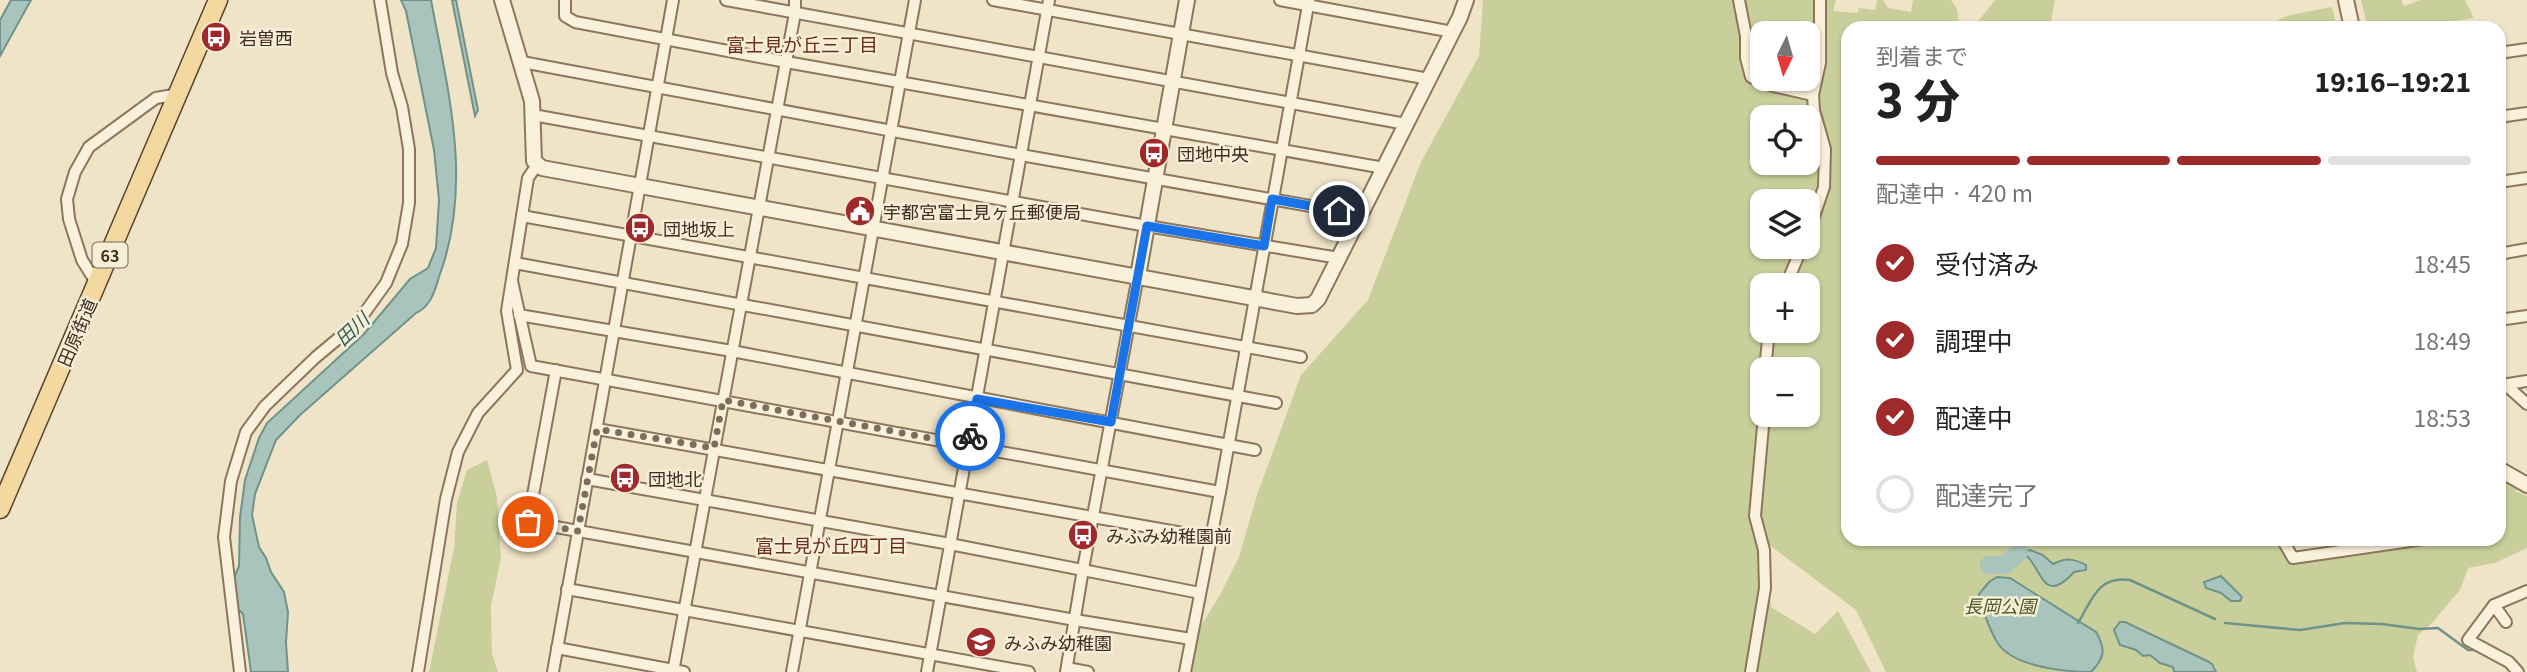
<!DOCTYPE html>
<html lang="ja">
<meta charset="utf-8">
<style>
:root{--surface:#fff;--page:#f2f2f2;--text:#222;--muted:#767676;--line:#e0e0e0;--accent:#9e2a2b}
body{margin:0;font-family:Georgia,"Noto Sans JP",serif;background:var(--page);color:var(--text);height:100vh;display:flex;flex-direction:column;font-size:26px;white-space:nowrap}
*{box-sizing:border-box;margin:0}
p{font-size:23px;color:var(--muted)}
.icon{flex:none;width:38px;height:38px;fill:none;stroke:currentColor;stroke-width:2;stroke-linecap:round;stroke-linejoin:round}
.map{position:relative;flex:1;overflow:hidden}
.details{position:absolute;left:1841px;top:21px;width:665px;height:525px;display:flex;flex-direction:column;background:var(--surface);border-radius:21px;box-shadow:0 2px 5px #0004}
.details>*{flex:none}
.needle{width:46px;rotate:185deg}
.buttons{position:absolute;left:1750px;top:21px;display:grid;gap:14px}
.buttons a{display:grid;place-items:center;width:70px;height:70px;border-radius:14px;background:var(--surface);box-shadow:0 2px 5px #0004;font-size:35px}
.pin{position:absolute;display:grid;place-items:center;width:60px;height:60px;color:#fff;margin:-30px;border:4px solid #fff;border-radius:50%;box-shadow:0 2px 7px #0007}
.courier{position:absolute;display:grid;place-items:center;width:70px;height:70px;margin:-35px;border:5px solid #1a73e8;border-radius:50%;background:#fff;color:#222;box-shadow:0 2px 9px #0007}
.summary em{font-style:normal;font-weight:800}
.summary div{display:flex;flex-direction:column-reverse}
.summary{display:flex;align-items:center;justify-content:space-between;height:119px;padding:0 35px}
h1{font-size:46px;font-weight:800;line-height:52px}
.bar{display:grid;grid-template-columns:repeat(4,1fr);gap:10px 7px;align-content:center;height:84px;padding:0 35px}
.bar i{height:9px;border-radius:5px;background:var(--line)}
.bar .current{background:var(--accent)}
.bar p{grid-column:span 4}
ol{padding:0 35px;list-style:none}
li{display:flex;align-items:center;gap:21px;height:77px}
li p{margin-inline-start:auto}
li .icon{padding:7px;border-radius:50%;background:var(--accent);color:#fff;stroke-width:4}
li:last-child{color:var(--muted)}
li i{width:38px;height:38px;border:4px solid var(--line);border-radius:50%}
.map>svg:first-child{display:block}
.green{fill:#c9cf9b;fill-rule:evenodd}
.water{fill:#a9c4bc;stroke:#6f938a;stroke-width:2}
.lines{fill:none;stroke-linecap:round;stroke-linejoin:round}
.stream{stroke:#6f938a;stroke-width:2.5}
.river{stroke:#a9c4bc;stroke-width:18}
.minor-casing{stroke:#8d765c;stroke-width:14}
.tertiary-casing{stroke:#8d765c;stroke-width:18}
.primary-casing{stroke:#5b4430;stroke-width:21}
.minor{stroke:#faf1dc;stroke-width:10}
.tertiary{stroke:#faf1dc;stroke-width:14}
.primary{stroke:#f3d9a0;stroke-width:18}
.done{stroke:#7c6e5b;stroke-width:7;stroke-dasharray:0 12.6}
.route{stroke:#1a73e8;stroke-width:9}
.labels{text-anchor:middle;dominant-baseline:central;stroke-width:5;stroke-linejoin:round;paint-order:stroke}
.shield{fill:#f7eed8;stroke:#756857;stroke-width:2}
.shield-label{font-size:16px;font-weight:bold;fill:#3d2e20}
.poi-label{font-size:18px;fill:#3d2e20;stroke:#f7eed8;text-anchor:start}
.street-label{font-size:18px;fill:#3d2e20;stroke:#f7eed8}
.park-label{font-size:18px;font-style:italic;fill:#4d5a26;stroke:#f7eed8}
.neighbourhood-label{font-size:19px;fill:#6b2e1e;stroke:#f7eed8}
.water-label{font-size:19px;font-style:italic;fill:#2f5d5a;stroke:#f7eed8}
</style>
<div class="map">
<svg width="2527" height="672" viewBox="0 0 2527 672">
<rect width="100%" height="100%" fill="#f0e4c8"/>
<g class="green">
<path d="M1483,0H1836L1833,11L1857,13L1859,8L1875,10L1877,0H1883L1888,8L1911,12L1913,0H1951L1957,9L1959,23L1975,25L1995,0H2055L2050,28H1848V539H2277L2293,564L2438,544L2449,546L2448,539H2499V477L2517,489L2515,491L2527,496V548L2495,563L2468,568L2460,590L2431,624L2418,635L2413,657L2417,672H1886L1856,610L1768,544L1763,522L1771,607L1815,634L1838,611L1871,672H1185L1197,632L1220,595L1239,557L1257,495L1301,375L1368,300L1421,162L1479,56ZM1762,33H1808V79H1762ZM1762,117H1808V163H1762ZM1762,201H1808V247H1762ZM1762,285H1808V331H1762ZM1762,369H1808V415H1762Z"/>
<polygon points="2361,0 2401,0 2404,6 2421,0 2465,0 2474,18 2407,28 2368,28"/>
<polygon points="2332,7 2337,28 2259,28 2290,15"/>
<polygon points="487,460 497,497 501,558 491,606 492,654 498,672 429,672 454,548 457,503 467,470"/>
</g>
<g class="water">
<polygon points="11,0 31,0 0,56 0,20"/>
<path d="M401,0H431C448,91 473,183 440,274C435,289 432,306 416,313L300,415L276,440L255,494L252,515L259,547L266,558L271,572L284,592L288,612L286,643L288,672H251L243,614L237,608L234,578L239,566L240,517L245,480L259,438L267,423L364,334L410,279L428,268L436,248L439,200L434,150L406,11Z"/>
<polygon points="452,0 456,0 478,110 475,116"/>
<path d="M2030,550L2043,555L2053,564C2066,558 2073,558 2086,565V570L2074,572C2039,611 2042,557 2019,552Z"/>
<polygon points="2221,576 2242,597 2240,601 2231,601 2221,593 2206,588 2204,582"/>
<path d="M1997,577L2010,578L2096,632C2106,649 2105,658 2091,672C2065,672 2016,667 1999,645C1990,633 1985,614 1979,600V594L1989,582Z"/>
<polygon points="2120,622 2125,622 2205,660 2212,664 2216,672 2174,672 2173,667 2160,663 2150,655 2143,656 2136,650 2120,645 2114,630"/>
</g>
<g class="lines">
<g class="stream">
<path d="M2078,623C2092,600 2098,575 2130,580L2215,619"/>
<polyline points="2225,623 2300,630 2345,623 2382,624 2419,629 2438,628 2468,650 2474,650"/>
</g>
<polyline class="river" points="1989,565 2005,565 2019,552"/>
<g class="minor-casing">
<g id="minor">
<polyline points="565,0 565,16 575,22 786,62 1384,168"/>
<polyline points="726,0 1406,124"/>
<polyline points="993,0 1429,79"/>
<polyline points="1280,0 1453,32"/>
<polyline points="1739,0 1746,36 1746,58 1751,77 1773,86 1813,95"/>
<polyline points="2499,53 2527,49"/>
<polyline points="522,62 1021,155 1361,215"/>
<polyline points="533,115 1147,226 1339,258"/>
<polyline points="2499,117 2527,113"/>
<polyline points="2499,182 2527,178"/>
<polyline points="522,216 1301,357"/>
<polyline points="1808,234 1824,187 1825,149 1814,110 1813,95 1820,63 1820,0"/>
<polyline points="2499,254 2527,249"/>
<polyline points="515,263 1276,403"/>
<polyline points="512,281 531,366 1220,492 1309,0"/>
<polyline points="97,284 82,260 69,219 67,199 75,172 89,147 156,98 179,94"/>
<polyline points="1786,285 1802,247"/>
<polyline points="519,315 732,351 1255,450"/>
<polyline points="2499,320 2527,316"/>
<polyline points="1765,369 1769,331"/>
<polyline points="556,370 528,522 1075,620 1191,639"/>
<polyline points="2502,385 2527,381"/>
<polyline points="2506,385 2527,404"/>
<polyline points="597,429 1211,538"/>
<polyline points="587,479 950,544 1200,593"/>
<polyline points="2282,539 2293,558 2424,539"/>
<polyline points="567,589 1029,672"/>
<polyline points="2494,605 2506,622"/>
<polyline points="557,648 684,672"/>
<polyline points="1067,668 1088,672"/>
<polyline points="240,672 224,537 231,481 246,432 265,406 316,357 358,322 386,283 402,244 409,203 409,149 402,107 392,73 380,0"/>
<polyline points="418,672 446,499 458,452 478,413 517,370 507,311 528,178 537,165"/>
<polyline points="553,672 673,0"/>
<polyline points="673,672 795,13 795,0"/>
<polyline points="792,672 915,0"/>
<polyline points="927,672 1049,0"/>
<polyline points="1066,672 1083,569 1138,276"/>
<polyline points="1185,672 1220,492"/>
<polyline points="1751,672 1765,588 1764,550 1755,516 1764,415"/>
<polyline points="2518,672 2509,662 2468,640 2494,605 2527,591"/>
</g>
</g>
<g class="tertiary-casing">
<g id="tertiary">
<polyline points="502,0 532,101 534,161 542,168 1297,306 1312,305 1318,299 1460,17 1466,0"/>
<polyline points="2346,0 2352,28"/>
<polyline points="1138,276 1187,0"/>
<polyline points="2499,469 2527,485"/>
</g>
</g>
<g class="primary-casing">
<polyline id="primary" points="0,509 218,0"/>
</g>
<use href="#minor" class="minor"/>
<use href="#tertiary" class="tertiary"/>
<use href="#primary" class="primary"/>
</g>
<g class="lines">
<polyline class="done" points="528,522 578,531 597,429 714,448 723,400 968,445 970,436"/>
<polyline class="route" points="970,436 977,399 1111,422 1147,226 1264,246 1272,199 1339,211"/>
</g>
<defs>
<g id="bus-disc" transform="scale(1.575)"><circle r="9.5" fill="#9e2a2b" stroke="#f7eed8"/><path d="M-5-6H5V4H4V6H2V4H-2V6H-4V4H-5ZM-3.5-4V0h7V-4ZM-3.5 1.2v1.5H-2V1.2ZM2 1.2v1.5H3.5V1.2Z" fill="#fff"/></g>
<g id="civic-disc" transform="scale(1.575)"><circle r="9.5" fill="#9e2a2b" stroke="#f7eed8"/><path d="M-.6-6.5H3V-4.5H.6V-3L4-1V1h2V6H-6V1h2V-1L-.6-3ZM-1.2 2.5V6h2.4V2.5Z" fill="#fff"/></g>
<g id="school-disc" transform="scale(1.575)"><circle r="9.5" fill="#9e2a2b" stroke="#f7eed8"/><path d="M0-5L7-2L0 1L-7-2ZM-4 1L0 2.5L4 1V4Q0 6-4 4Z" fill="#fff"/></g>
</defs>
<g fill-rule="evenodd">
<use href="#bus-disc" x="216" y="37"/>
<use href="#bus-disc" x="1154" y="153"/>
<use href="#civic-disc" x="860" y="211"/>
<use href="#bus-disc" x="640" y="228"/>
<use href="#bus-disc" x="625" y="478"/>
<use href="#bus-disc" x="1083" y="535"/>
<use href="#school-disc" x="981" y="642"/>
</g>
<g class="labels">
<rect class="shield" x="92.5" y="242.5" width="35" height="25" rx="5"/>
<g class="shield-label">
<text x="110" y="255">63</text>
</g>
<g class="poi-label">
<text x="239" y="37">岩曽西</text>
<text x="1177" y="153">団地中央</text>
<text x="883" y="211">宇都宮富士見ヶ丘郵便局</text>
<text x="663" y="228">団地坂上</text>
<text x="648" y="478">団地北</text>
<text x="1106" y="535">みふみ幼稚園前</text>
<text x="1004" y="642">みふみ幼稚園</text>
</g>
<g class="street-label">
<text transform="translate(76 332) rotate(-67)">田原街道</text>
</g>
<g class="park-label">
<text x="2000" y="605">長岡公園</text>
</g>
<g class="neighbourhood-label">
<text x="802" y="43">富士見が丘三丁目</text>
<text x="831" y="544">富士見が丘四丁目</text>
</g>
<g class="water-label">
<text transform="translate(351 328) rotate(-43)">田川</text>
</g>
</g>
</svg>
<div class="buttons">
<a><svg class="needle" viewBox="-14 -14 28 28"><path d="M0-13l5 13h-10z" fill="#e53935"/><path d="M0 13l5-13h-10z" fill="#767676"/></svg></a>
<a><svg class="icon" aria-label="locate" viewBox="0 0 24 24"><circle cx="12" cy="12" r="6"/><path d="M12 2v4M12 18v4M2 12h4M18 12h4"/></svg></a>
<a><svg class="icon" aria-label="layers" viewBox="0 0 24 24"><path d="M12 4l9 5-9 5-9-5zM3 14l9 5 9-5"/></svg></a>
<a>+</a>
<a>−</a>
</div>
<div class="pin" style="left:528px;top:522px;background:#ea580c"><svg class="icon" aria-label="bag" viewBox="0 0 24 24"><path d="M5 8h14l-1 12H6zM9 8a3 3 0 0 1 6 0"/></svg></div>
<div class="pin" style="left:1339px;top:211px;background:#1f2937"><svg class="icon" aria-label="home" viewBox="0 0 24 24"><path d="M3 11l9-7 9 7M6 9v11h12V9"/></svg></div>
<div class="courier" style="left:970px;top:436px"><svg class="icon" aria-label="bike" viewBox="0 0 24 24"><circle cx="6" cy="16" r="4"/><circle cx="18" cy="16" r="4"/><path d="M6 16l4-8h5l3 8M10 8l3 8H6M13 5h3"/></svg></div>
<section class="details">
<div class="summary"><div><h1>3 分</h1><p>到着まで</p></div><em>19:16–19:21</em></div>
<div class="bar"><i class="current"></i><i class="current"></i><i class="current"></i><i></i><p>配達中 · 420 m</p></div>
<ol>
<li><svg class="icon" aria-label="check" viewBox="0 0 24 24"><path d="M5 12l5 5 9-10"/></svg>受付済み<p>18:45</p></li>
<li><svg class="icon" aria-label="check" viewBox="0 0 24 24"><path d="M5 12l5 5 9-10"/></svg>調理中<p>18:49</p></li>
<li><svg class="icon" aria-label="check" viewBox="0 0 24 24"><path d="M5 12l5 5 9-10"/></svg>配達中<p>18:53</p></li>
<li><i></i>配達完了</li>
</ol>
</section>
</div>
